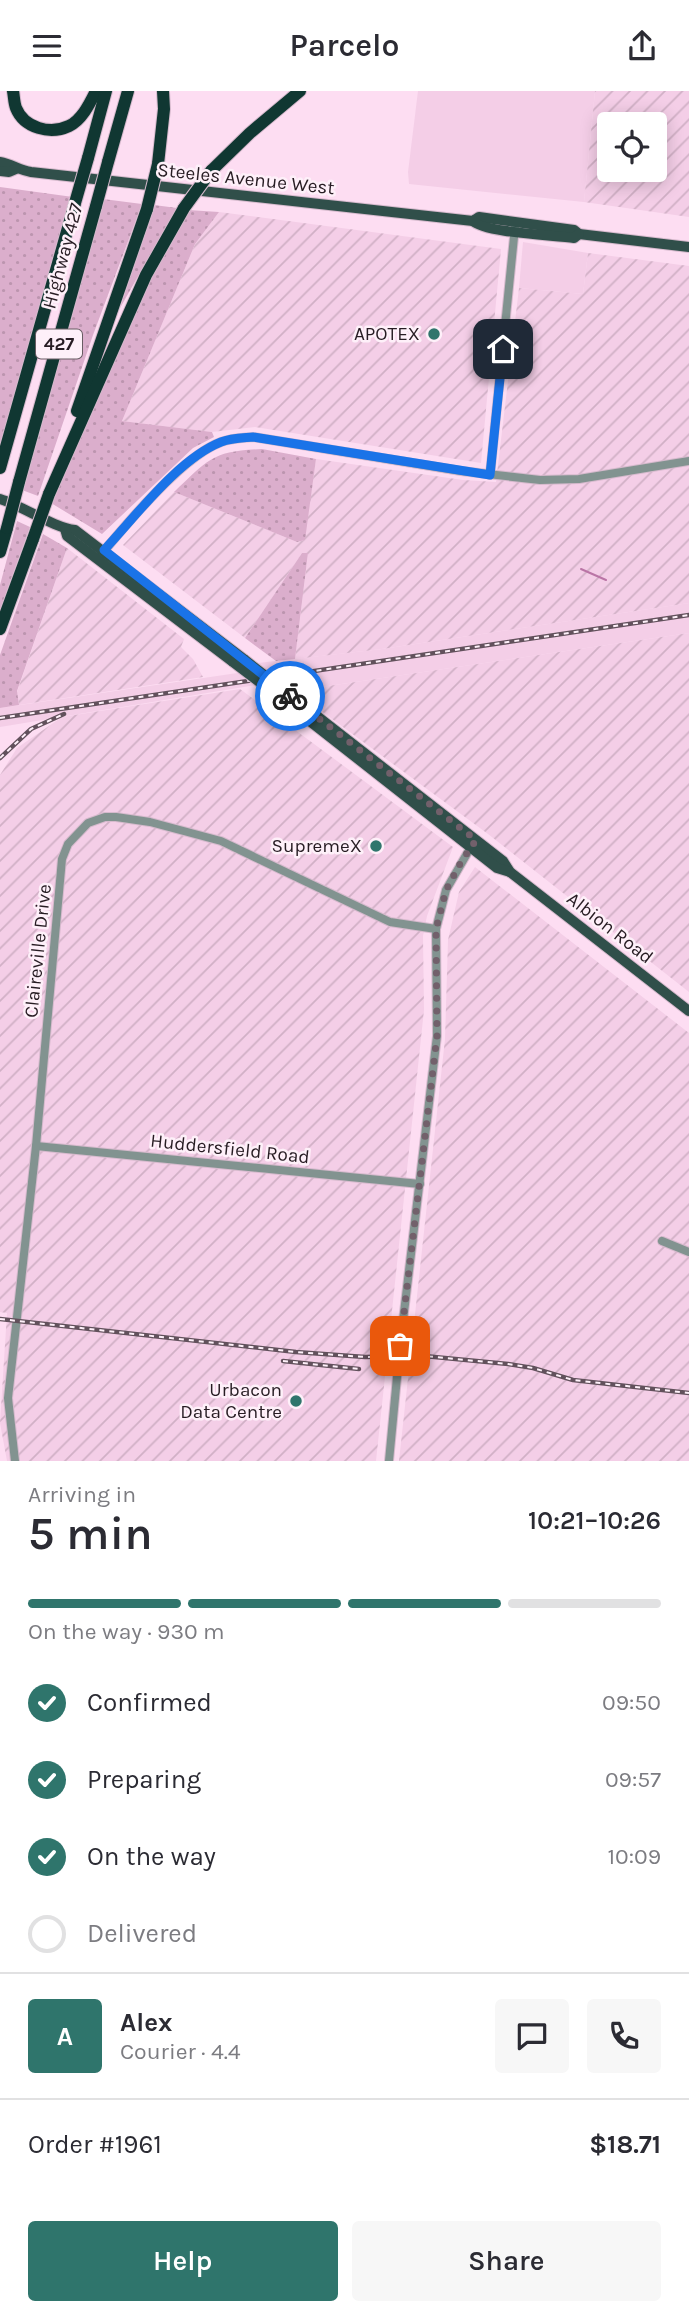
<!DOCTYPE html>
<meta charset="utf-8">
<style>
:root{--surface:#fff;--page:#f7f7f7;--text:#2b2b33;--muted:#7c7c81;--line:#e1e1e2;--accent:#2f756c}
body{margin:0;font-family:Karla,sans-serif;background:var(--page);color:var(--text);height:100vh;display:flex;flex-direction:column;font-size:26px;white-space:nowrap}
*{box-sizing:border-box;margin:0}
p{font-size:23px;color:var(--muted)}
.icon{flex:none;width:38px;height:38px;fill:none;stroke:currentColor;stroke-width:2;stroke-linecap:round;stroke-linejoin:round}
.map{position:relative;height:1370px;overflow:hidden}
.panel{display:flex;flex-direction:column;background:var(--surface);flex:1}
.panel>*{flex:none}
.buttons{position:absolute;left:597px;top:21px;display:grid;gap:14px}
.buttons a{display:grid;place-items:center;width:70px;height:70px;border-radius:7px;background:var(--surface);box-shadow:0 4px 18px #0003;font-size:35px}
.pin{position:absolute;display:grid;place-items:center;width:60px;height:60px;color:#fff;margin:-30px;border-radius:14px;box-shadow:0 4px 10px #0006}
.courier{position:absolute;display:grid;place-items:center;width:70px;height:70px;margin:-35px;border:5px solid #1a73e8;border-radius:50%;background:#fff;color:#222;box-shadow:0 2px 9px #0007}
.overview em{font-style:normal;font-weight:600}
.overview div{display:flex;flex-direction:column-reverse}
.overview{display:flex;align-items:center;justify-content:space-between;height:119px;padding:0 28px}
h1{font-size:46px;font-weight:600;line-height:52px}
.bar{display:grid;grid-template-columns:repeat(4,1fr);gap:10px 7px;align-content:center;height:84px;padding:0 28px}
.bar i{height:9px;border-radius:5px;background:var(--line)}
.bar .on{background:var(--accent)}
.bar p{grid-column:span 4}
.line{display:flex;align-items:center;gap:18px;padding:0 28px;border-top:2px solid var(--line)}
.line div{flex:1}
.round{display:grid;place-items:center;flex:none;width:74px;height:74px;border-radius:7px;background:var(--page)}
ol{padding:0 28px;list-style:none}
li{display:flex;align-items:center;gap:21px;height:77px}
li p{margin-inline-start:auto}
li .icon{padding:7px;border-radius:50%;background:var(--accent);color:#fff;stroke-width:4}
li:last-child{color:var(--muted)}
li i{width:38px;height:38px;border:4px solid var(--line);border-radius:50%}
.primary-button{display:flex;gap:14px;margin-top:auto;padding:14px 28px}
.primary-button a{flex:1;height:80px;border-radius:7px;background:var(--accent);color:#fff;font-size:28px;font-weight:600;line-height:80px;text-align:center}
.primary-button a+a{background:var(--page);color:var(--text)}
header{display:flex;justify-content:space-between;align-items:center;height:91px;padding:0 28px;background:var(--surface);font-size:32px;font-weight:600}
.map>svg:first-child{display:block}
.built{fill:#f4cee7}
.industrial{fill:url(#industrial-furrows);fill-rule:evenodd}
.green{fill:url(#green-dots)}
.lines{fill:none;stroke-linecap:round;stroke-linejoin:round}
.stream{stroke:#ba75a6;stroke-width:2}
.minor-casing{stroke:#d6bacd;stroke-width:10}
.major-casing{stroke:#d6bacd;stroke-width:12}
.highway-casing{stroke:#d6bacd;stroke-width:14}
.minor{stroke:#829390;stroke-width:8}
.major{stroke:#304f4a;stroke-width:10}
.highway{stroke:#103732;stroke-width:12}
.rail-casing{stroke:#62515c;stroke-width:4.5}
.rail{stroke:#fef0f9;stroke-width:2;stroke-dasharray:5;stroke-linecap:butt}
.major-bridge-casing{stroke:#d6bacd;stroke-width:12;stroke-linecap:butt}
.highway-bridge-casing{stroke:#d6bacd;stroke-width:14;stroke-linecap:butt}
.major-bridge{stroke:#304f4a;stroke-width:10}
.highway-bridge{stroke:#103732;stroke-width:12}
.done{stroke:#72606b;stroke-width:7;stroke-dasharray:0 12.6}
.route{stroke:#1a73e8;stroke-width:9}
.poi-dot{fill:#2f756c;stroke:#fef0f9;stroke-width:2.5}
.labels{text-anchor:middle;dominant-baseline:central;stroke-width:5;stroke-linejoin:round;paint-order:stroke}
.shield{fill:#fef0f9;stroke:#685c63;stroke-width:2}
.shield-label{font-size:18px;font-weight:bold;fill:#271c23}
.street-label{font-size:19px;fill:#271c23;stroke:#fef0f9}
.poi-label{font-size:19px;fill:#271c23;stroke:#fef0f9;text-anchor:end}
</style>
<header><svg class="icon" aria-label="menu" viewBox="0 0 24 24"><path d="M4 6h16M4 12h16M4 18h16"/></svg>Parcelo<svg class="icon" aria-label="share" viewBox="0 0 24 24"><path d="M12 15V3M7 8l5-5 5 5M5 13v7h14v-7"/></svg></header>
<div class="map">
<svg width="689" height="1370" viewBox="0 0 689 1370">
<defs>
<pattern id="industrial-furrows" width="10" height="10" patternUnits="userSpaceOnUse" patternTransform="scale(1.75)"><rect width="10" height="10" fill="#f4cee7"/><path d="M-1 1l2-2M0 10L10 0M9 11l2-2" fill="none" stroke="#d1b0c6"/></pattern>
<pattern id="green-dots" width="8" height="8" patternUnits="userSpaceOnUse" patternTransform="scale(1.75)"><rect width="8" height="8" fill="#dbaecc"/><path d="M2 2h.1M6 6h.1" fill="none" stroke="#bc95af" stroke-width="1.8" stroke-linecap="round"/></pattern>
</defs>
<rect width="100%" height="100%" fill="#fdddf2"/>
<g class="built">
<polygon points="418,0 595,0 584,111 409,93 408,81"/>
<polygon points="523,151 588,162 583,203 519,197"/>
<polygon points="689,512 689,542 294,600 281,590 0,636 0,617 265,578 258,572 382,558"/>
</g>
<g class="industrial">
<path d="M595,0H689V126L584,111ZM609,33H654V79H609Z"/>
<polygon points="219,121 501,158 481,372 255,336 212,341 122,330 195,153"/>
<polygon points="588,162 689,175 689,512 382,558 295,568 308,463 302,462 245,547 123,454 174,401 297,451 304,449 316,368 463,389 496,391 519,197 583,203"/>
<polygon points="67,457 184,548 181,556 193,568 203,586 19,614 17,601"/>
<polygon points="689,542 689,901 488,743 294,600"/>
<polygon points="240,598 453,756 427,825 423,845 424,919 376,1370 7,1370 0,1332 7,1222 0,1221 0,684 17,657 62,626"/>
<polygon points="475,776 689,942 689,1370 399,1370 445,948 448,849 459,801"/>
</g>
<g class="green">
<polygon points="0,96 73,106 0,366"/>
<polygon points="103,108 142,113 93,244 38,405 22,399"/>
<polygon points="154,114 177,117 120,217"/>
<polygon points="188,119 219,121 195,153 122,330 212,341 214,346 193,357 102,443 51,412 150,185"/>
<path d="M262,358L316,368L305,449L297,451L174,401C209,368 212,360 262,358Z"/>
<polygon points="17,430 30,436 0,519 0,494"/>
<polygon points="43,443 67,457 17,600 19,614 0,617 0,564"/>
<polygon points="302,462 308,462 295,568 276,570 245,547"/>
</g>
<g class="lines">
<polyline class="stream" points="581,478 606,489"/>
<g class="minor-casing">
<g id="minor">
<polyline points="490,384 515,136"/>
<path d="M100,465C127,432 183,365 221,351C232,347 242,347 253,346L461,380L540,389L579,388L689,370"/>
<polyline points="36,1055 420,1093"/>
<polyline points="662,1150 689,1161"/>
<polyline points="15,1370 8,1307 36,1055 62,768 68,753 88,732 105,726 116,726 150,731 221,750 390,831 436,838"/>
<polyline points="389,1370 400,1255 437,945 436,838 446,799 472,754"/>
</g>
</g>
<g class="major-casing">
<g id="major">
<path d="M0,71C12,73 19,79 31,81L473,130L479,126L574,139L579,143L689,156"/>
<polyline points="0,80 9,81 16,78"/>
<path d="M473,130C485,142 554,144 574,147L579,143"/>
<path d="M0,408C23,415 54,437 75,439L245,569"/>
<polyline points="65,438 67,445 233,571"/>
<polyline points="290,604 476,749 503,770 510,781 689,920"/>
<polyline points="279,606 497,777 510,781"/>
</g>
</g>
<g class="highway-casing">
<g id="highway">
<path d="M13,0C14,5 14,12 16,17C24,37 50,44 69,35C82,29 90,12 96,0"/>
<polyline points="88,67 106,0"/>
<polyline points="108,71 128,0"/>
<polyline points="158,73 164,18 163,0"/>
<polyline points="211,80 250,42 300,0"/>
<polyline points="77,320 147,118"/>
<polyline points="0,377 75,112"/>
<polyline points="19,391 96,115"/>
<polyline points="49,403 146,184 184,117"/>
<polyline points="0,461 7,437"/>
<polyline points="0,538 33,448"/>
</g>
</g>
<use href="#minor" class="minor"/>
<use href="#major" class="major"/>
<use href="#highway" class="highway"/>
<g class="rail-casing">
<g id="rail">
<polyline points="0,627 689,524"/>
<polyline points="0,667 31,638 64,623"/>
<polyline points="0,1228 296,1261 365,1266 424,1265 508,1273 533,1277 573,1289 689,1302"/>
<polyline points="283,1270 359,1278"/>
</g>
</g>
<use href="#rail" class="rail"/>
<g class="major-bridge-casing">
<g id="major-bridge">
<polyline points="245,569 290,604"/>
<polyline points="233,571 279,606"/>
</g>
</g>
<g class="highway-bridge-casing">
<g id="highway-bridge">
<polyline points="75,112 88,67"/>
<polyline points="96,115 108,71"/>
<polyline points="184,117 211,80"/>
<polyline points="147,118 158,73"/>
<polyline points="7,437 19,391"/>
<polyline points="33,448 49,403"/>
</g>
</g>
<use href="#major-bridge" class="major-bridge"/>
<use href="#highway-bridge" class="highway-bridge"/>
</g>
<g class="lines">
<polyline class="done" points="290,605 476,749 461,771 446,799 436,838 437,945 400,1255"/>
<path class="route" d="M290,605L104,459C136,425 178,368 221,351C231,347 242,347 253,346L490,384L503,258"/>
</g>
<g class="poi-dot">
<circle cx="434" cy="243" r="7"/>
<circle cx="376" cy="755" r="7"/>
<circle cx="296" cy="1310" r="7"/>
</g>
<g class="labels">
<rect class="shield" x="36" y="238.5" width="46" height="29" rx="5"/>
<g class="shield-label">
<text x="59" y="253">427</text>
</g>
<g class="street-label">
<text transform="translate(246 88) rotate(6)">Steeles Avenue West</text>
<text transform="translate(63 165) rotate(-75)">Highway 427</text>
<text transform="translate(610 837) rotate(38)">Albion Road</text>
<text transform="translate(38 860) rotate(-84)">Claireville Drive</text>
<text transform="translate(230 1058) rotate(6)">Huddersfield Road</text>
</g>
<g class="poi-label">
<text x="420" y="243">APOTEX</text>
<text x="362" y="755">SupremeX</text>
<text x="282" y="1299">Urbacon<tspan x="282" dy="22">Data Centre</tspan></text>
</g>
</g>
</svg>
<div class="buttons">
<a><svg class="icon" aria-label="locate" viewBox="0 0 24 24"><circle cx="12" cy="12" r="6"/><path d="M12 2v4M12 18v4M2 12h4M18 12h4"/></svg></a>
</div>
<div class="pin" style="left:400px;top:1255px;background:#ea580c"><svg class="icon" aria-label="bag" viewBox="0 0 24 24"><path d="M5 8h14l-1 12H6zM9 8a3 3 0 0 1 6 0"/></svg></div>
<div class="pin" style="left:503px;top:258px;background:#1f2937"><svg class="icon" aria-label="home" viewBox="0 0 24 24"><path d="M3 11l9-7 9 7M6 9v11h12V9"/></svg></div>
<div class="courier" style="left:290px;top:605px"><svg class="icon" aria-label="bike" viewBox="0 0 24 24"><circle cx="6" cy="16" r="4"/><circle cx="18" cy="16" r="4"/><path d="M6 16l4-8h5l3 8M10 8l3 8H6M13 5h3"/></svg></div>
</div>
<section class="panel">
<div class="overview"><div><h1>5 min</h1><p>Arriving in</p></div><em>10:21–10:26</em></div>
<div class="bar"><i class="on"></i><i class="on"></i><i class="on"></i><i></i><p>On the way · 930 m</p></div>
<ol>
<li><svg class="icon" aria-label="check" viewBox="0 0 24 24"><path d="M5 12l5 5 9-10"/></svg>Confirmed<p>09:50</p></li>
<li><svg class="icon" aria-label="check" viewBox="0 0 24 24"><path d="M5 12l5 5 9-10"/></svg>Preparing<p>09:57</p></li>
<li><svg class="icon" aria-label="check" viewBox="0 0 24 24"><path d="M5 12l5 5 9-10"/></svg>On the way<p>10:09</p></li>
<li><i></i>Delivered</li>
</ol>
<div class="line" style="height:126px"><b class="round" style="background:var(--accent);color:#fff">A</b><div><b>Alex</b><p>Courier · 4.4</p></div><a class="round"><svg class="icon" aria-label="chat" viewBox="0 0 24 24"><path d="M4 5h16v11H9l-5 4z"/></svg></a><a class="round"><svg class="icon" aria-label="phone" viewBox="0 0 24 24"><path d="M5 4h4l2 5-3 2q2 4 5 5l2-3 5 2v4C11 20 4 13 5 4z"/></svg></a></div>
<div class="line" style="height:91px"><div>Order #1961</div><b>$18.71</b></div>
<div class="primary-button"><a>Help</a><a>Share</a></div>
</section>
